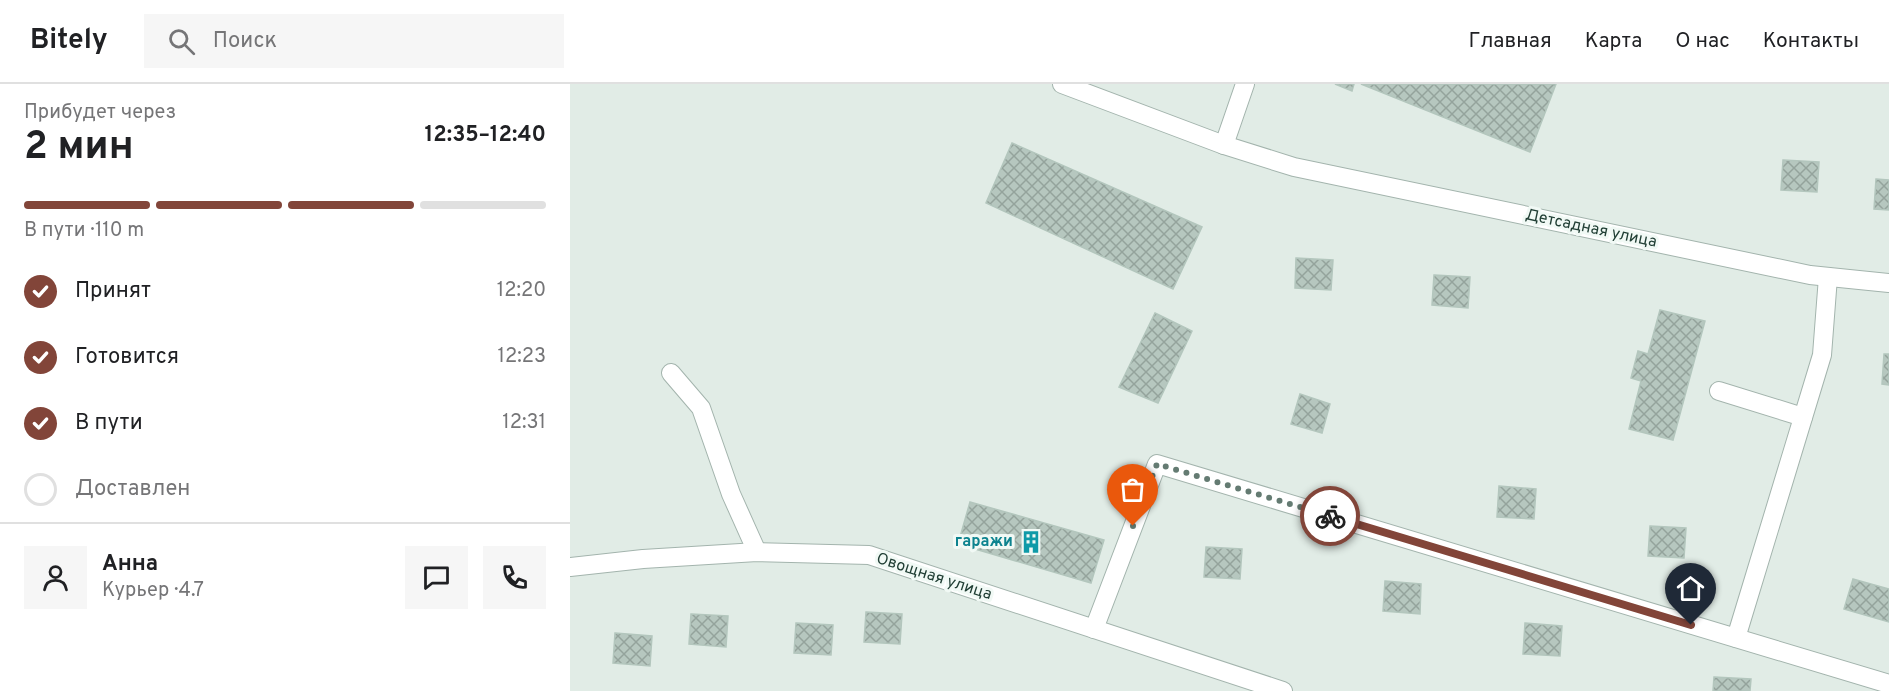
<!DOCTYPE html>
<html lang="ru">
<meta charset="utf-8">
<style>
:root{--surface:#fff;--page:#f6f6f6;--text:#202124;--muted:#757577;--line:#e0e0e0;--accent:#824539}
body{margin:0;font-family:Overpass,sans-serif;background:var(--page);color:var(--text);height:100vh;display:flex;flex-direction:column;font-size:22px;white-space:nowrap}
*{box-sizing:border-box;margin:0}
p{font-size:20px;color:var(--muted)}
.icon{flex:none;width:33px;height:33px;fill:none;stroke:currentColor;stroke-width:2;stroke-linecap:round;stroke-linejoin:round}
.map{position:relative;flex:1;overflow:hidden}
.details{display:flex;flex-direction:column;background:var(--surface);width:570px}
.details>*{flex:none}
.pin{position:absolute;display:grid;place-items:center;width:51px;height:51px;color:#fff;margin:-62px -26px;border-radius:50% 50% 50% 0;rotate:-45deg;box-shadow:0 0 6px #0007}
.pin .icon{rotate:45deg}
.courier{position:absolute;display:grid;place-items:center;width:60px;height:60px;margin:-30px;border:4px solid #824539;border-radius:50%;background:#fff;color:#222;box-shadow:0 2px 8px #0007}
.summary em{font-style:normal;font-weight:700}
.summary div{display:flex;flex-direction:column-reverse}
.summary{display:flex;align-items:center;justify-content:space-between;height:102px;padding:0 24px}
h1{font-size:39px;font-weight:700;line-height:45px}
.bar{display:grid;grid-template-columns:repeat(4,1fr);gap:9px 6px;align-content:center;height:72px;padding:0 24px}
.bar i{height:8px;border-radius:4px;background:var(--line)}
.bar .selected{background:var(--accent)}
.bar p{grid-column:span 4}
.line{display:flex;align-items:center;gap:15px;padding:0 24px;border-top:2px solid var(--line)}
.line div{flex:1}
.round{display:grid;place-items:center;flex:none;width:63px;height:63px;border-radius:0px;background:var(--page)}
ol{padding:0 24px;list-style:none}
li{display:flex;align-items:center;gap:18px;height:66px}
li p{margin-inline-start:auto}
li .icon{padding:6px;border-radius:50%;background:var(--accent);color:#fff;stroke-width:4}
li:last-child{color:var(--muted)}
li i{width:33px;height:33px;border:3px solid var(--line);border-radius:50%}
header{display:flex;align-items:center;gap:36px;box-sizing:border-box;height:84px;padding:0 30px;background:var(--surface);border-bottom:2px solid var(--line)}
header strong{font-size:28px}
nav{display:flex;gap:33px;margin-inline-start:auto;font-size:21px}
.search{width:420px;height:54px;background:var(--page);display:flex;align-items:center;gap:15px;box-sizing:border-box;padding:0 21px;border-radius:0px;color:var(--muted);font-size:22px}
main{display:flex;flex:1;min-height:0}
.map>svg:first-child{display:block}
.building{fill:url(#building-cross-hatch);stroke:#b3c6bd;stroke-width:1.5}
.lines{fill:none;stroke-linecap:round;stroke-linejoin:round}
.minor-casing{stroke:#a3b4ad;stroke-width:20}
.minor{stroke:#fff;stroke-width:18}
.done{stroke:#647b72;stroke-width:6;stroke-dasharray:0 10.8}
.route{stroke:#824539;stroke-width:8}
.labels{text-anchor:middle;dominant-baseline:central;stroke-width:6;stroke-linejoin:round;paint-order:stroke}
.street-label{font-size:16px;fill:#203e34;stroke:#f1f9f5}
.culture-label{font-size:16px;font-weight:bold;fill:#0d838f;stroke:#f1f9f5;text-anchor:end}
</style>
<header>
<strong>Bitely</strong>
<div class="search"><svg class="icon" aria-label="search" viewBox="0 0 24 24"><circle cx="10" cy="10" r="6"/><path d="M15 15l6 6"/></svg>Поиск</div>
<nav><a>Главная</a><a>Карта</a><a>О нас</a><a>Контакты</a></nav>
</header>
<main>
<section class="details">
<div class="summary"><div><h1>2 мин</h1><p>Прибудет через</p></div><em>12:35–12:40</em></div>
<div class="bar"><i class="selected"></i><i class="selected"></i><i class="selected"></i><i></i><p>В пути · 110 m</p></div>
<ol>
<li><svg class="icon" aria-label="check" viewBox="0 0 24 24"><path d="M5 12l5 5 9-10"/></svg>Принят<p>12:20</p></li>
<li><svg class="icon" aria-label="check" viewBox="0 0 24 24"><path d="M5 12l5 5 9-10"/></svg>Готовится<p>12:23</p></li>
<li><svg class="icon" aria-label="check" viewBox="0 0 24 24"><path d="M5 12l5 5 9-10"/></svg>В пути<p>12:31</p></li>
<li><i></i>Доставлен</li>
</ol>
<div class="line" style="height:108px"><a class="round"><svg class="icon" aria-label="person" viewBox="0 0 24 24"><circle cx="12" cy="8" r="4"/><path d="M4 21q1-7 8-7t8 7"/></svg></a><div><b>Анна</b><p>Курьер · 4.7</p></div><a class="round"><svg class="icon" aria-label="chat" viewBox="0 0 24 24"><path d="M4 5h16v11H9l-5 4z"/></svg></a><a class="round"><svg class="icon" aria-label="phone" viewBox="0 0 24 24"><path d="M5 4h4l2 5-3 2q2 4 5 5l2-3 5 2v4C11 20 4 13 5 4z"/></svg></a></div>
</section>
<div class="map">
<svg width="1319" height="607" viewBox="0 0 1319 607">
<defs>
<pattern id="building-cross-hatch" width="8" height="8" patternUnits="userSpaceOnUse" patternTransform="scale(1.5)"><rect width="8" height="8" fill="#b6c7bf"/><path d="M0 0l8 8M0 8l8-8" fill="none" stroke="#94a39c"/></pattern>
</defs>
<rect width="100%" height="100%" fill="#e1ece6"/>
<g class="building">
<polygon points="765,0 784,0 782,7"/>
<polygon points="791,0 986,0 960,68"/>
<polygon points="442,59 632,143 603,205 416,119"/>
<polygon points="1213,76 1249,78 1247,108 1211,106"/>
<polygon points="1306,95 1319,96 1319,126 1304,125"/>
<polygon points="726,174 763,176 761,206 725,204"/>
<polygon points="864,191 900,193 898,224 862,221"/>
<polygon points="1090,226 1135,237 1103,356 1059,345 1071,297 1061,294 1068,267 1078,270"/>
<polygon points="585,229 622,247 588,319 549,303"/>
<polygon points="1314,270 1319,270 1319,301 1312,300"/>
<polygon points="730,310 760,320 752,349 721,340"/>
<polygon points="929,402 966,405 964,435 927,433"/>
<polygon points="400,418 534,456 521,499 388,460"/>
<polygon points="1080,442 1116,444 1114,474 1078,472"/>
<polygon points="636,463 672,465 670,495 634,493"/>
<polygon points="1283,495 1319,505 1319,538 1274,525"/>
<polygon points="815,497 851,500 850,530 813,527"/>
<polygon points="296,528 332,530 330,560 294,558"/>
<polygon points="121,530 158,532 156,563 119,560"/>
<polygon points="226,539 263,541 261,571 224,569"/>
<polygon points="955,539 992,542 990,572 953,570"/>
<polygon points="45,549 82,552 80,582 43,579"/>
<polygon points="1144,593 1181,595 1180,607 1143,607"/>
</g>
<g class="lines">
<g class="minor-casing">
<g id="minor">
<polyline points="492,0 654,61 724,83 1240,191 1319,199"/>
<polyline points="654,61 675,0"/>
<polyline points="101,289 131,324 161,410 187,468"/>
<polyline points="1149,307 1233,333"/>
<polyline points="0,483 73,475 187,468 299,471 713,607"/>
<polyline points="524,545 587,380 1319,600"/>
<polyline points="1166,554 1252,271 1258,193"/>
</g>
</g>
<use href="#minor" class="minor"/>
</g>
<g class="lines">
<polyline class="done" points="563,442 587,380 760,432"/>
<polyline class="route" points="760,432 1121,541"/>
</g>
<defs>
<g id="building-bare" transform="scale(1.8)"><path d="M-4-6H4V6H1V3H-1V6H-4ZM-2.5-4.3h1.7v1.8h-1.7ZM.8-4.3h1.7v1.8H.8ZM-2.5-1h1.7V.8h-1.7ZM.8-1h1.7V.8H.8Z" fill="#0f9aa8" stroke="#f1f9f5" stroke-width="2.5" paint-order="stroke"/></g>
</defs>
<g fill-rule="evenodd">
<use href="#building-bare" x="461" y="458"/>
</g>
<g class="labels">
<g class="street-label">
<text transform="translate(1021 145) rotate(12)">Детсадная улица</text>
<text transform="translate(364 493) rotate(18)">Овощная улица</text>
</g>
<g class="culture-label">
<text x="443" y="458">гаражи</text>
</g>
</g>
</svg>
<div class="pin" style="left:563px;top:442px;background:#ea580c"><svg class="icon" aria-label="bag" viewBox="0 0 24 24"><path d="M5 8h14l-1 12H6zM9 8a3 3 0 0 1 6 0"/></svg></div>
<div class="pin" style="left:1121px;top:541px;background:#1f2937"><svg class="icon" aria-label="home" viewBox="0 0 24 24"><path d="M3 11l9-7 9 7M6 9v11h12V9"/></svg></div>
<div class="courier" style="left:760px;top:432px"><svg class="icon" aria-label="bike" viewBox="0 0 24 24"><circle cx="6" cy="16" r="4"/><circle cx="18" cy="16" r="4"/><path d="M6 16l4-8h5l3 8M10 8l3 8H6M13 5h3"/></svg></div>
</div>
</main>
